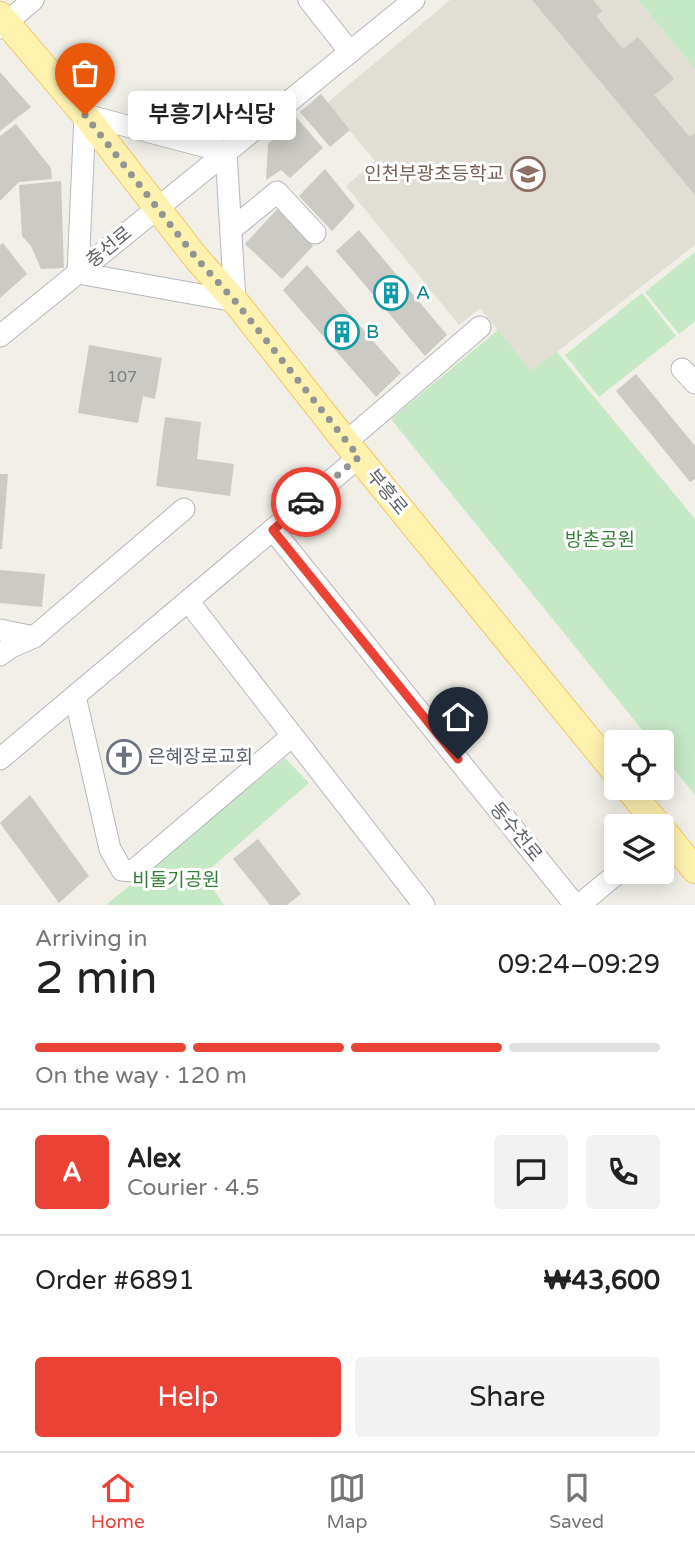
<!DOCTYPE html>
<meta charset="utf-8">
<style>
:root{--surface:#fff;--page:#f2f2f2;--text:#222;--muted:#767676;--line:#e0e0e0;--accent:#ea4335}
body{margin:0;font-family:"Varela Round","Noto Sans KR",sans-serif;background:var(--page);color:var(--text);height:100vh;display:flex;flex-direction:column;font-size:26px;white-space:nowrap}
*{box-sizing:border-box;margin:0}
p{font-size:23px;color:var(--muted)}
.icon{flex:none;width:38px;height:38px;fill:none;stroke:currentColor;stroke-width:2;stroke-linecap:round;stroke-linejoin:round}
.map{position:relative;height:905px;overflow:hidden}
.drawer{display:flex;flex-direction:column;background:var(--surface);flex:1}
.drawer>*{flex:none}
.fabs{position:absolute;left:604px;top:730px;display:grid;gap:14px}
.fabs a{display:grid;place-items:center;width:70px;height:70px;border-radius:7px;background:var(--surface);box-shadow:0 4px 18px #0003;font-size:35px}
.pin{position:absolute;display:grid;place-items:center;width:60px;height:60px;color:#fff;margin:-72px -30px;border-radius:50% 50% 50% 0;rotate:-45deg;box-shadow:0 0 7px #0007}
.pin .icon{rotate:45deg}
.courier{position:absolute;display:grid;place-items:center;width:70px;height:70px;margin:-35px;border:5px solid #ea4335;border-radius:50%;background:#fff;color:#222;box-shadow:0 2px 9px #0007}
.bubble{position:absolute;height:49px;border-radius:7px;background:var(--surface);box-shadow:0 4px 18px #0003;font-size:23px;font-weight:600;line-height:49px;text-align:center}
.overview em{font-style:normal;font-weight:600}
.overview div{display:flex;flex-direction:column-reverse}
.overview{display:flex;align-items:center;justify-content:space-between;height:119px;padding:0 35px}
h1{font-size:46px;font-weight:600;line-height:52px}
.bar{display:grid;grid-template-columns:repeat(4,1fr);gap:10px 7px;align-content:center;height:84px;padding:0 35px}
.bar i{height:9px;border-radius:5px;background:var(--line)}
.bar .on{background:var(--accent)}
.bar p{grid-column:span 4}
.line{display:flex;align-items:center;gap:18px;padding:0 35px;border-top:2px solid var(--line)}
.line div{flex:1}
.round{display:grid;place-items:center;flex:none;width:74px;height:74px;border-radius:7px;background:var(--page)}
.action{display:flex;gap:14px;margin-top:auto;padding:14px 35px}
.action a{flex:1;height:80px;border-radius:7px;background:var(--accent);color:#fff;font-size:28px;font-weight:600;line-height:80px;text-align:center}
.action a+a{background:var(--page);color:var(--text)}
.tabs{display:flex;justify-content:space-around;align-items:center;height:98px;border-top:2px solid var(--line);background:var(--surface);font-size:19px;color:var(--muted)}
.tabs a{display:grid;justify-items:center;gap:4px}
.tabs .on{color:var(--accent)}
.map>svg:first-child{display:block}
.education{fill:#e1ded6}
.green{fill:#c5e8c5}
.building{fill:#cccac5}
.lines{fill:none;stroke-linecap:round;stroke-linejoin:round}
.minor-casing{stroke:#b5b8bc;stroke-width:23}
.major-casing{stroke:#f2c960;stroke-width:28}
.minor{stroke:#fff;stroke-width:21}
.major{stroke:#fff2af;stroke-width:26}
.done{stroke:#929495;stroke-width:7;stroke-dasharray:0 12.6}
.route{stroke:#ea4335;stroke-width:9}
.labels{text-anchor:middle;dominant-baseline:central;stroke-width:6;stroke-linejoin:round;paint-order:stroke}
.number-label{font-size:16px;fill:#7a7d7f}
.education-label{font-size:19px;fill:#785e54;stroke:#fff;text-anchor:end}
.street-label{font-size:19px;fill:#5f6368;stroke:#fff}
.culture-label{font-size:19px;fill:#0d838f;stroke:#fff;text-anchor:start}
.park-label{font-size:19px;fill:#348238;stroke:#fff}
.worship-label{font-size:19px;fill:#5b616d;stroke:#fff;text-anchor:start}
</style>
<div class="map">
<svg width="695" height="905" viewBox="0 0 695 905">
<rect width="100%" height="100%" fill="#f1efe8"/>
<polygon class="education" points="450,0 638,0 695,69 695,245 531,372 480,308 459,325 346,186 375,161 327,103"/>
<g class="green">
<polygon points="638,0 695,0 695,69"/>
<polygon points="695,252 695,321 679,334 645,292"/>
<polygon points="642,293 676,336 599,397 565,355"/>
<polygon points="498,330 531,371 557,352 695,519 695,795 662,754 662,742 652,742 391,419"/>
<polygon points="285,758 309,783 203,875 224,905 106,905"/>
</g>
<g class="building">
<polygon points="532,0 593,0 602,11 596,16 623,49 638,37 674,79 654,95 690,137 695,133 695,195"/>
<polygon points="0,72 31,107 0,131"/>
<polygon points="321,94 350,130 330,147 300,112"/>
<polygon points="296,117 323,148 290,178 281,170 266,180 268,144"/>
<polygon points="16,124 51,168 52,179 19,182 0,201 0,136"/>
<polygon points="325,169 355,206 332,231 299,196"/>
<polygon points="61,181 64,268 41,269 31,246 22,236 19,185"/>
<polygon points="282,204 313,246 282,279 245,244"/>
<polygon points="359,230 447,335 425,356 336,251"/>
<polygon points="3,243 27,274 0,298 0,245"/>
<polygon points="307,265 401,373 376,397 283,290"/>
<polygon points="89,345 162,358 155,399 143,396 138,423 78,413"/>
<polygon points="636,374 695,446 695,479 690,482 616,391"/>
<polygon points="165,417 201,422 197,459 234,464 230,496 156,486"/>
<polygon points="0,474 8,474 2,549 0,549"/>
<polygon points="0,570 45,574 42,607 0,603"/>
<polygon points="30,795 89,876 59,903 0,823"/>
<polygon points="258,839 301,894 287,905 270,905 233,859"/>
</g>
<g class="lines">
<g class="minor-casing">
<g id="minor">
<polyline points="309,0 350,52"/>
<polyline points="0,28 33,0"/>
<polygon points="85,115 226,152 235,301 78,273"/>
<polyline points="232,229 277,192 315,233"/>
<polyline points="0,336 414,0"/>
<polyline points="682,369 695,383"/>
<polyline points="346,442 480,327"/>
<polyline points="273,530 575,905"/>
<polyline points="188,601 424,905"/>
<polyline points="0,630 34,637"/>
<polyline points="0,655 11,647 34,637 184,509"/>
<polyline points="75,696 110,849 122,870 133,871 292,736"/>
<polyline points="0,759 359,457"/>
<polyline points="579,905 619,872"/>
</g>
</g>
<g class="major-casing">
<g id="major">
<polyline points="0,15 85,115 197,259 235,301 346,442 616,773"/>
<polyline points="628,788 659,826"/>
<polyline points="662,829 695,870"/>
</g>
</g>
<use href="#minor" class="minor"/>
<use href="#major" class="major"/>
</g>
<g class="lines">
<polyline class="done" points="85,115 197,259 235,301 359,457 306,502"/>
<polyline class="route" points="306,502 273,530 458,759"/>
</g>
<defs>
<g id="school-ring" transform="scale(1.75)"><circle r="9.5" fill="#fff" stroke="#8d6e63" stroke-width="1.5"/><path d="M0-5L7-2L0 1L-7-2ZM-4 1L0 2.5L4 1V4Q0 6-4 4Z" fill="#8d6e63"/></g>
<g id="building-ring" transform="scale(1.75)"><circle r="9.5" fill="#fff" stroke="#0f9aa8" stroke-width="1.5"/><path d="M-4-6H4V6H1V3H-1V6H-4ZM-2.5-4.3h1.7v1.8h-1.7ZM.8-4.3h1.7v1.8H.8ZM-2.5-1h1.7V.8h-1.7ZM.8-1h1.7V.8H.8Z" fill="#0f9aa8"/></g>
<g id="church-ring" transform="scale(1.75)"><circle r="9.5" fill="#fff" stroke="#6b7280" stroke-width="1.5"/><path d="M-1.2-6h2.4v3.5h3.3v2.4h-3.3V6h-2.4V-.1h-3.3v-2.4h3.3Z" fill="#6b7280"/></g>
</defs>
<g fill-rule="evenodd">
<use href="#school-ring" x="528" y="174"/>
<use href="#building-ring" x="391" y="293"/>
<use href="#building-ring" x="342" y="332"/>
<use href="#church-ring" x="124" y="757"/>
</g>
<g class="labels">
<g class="number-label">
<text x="122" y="377">107</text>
</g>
<g class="education-label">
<text x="504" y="174">인천부광초등학교</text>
</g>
<g class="street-label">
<text transform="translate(109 247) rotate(-39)">충선로</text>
<text transform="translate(387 492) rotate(51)">부흥로</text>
<text transform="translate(516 832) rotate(51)">동수천로</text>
</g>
<g class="culture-label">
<text x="416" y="293">A</text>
<text x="366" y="332">B</text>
</g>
<g class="park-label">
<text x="600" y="540">방촌공원</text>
<text x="176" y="880">비둘기공원</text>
</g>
<g class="worship-label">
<text x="148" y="757">은혜장로교회</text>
</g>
</g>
</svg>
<div class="fabs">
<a><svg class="icon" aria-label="locate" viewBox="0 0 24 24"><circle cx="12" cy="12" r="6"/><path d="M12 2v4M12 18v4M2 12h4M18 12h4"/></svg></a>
<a><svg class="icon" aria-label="layers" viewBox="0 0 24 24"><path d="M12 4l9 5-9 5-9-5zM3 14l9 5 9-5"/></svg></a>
</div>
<div class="pin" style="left:85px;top:115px;background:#ea580c"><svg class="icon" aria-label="bag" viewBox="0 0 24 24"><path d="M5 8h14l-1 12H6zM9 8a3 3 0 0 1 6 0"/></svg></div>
<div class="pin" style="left:458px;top:759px;background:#1f2937"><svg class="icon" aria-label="home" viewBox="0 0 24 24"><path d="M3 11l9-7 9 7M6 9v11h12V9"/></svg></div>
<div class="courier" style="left:306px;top:502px"><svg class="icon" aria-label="car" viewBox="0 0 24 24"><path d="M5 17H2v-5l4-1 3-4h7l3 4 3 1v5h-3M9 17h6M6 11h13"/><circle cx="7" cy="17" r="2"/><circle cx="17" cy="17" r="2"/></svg></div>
<div class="bubble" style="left:128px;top:91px;width:168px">부흥기사식당</div>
</div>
<section class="drawer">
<div class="overview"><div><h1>2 min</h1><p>Arriving in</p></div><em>09:24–09:29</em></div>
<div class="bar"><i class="on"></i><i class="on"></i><i class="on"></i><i></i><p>On the way · 120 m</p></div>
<div class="line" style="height:126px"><b class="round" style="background:var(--accent);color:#fff">A</b><div><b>Alex</b><p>Courier · 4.5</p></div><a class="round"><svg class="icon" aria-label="chat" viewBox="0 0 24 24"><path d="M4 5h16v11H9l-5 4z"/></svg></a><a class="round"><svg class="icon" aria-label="phone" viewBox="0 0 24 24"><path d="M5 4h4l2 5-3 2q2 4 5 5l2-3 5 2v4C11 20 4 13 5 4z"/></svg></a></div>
<div class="line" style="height:91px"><div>Order #6891</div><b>₩43,600</b></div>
<div class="action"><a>Help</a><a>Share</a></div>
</section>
<nav class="tabs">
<a class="on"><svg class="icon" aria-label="home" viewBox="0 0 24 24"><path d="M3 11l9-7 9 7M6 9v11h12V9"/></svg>Home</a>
<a><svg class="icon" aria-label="map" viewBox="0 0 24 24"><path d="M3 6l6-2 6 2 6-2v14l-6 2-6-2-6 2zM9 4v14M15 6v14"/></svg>Map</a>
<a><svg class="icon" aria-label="saved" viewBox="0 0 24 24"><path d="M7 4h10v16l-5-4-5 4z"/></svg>Saved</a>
</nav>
